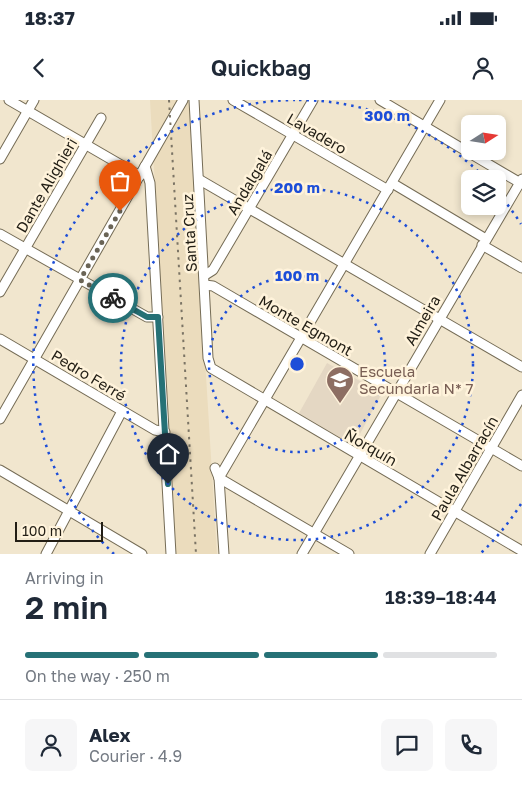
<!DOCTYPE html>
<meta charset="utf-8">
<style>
:root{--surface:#fff;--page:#f6f6f7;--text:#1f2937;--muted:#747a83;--line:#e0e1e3;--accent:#267176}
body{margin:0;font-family:"Golos Text",sans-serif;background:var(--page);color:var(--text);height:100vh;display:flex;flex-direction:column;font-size:19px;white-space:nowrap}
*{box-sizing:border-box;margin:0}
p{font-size:16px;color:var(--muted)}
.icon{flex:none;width:28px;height:28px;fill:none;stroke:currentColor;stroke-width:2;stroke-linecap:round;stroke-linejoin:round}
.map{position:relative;height:454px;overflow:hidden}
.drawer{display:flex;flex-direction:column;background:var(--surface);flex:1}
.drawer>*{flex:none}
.needle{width:32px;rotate:78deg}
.fabs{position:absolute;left:461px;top:15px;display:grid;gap:10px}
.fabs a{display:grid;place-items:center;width:45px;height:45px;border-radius:8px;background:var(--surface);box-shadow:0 2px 8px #0003;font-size:25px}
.scale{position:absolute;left:15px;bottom:12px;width:88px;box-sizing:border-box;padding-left:5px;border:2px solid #221e15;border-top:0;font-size:14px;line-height:18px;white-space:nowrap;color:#221e15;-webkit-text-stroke:4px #fff3db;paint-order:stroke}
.pin{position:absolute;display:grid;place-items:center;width:42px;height:42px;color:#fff;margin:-51px -21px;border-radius:50% 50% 50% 0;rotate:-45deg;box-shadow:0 0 5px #0007}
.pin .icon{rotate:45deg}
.courier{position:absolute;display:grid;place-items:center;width:50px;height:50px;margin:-25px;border:4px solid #267176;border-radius:50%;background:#fff;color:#222;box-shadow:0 1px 6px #0007}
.head em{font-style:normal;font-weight:600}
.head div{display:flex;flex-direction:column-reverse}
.head{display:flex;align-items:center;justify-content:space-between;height:85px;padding:0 25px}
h1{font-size:32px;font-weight:600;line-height:38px}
.bar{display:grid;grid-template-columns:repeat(4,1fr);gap:8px 5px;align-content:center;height:60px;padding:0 25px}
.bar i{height:6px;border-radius:4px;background:var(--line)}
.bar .current{background:var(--accent)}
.bar p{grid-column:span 4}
.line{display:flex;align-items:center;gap:12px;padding:0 25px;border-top:1px solid var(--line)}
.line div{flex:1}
.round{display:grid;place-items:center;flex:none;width:52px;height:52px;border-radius:8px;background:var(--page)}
.status{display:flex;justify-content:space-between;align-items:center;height:35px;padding:0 25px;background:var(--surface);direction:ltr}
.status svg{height:14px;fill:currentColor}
header{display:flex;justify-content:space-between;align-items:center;height:65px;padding:0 25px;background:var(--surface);font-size:22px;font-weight:600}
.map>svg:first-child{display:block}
.built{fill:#ebdcbd}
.education{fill:#e4d7c3}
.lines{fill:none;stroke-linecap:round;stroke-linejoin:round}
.minor-casing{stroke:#756c56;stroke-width:11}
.minor{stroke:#fff;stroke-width:9}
.rail{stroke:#7b7465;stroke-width:2;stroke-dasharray:2.5 5;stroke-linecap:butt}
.done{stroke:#6a6456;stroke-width:5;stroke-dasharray:0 9}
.route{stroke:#267176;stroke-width:6}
.ring{fill:none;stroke:#1d4ed8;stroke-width:2.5;stroke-dasharray:2.5 5}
.labels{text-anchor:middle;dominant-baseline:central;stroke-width:5;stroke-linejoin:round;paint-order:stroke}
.street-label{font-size:15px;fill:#221e15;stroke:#fff3db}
.education-label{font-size:15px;fill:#785e54;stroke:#fff3db;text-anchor:start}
.centre{fill:#1d4ed8;stroke:#fff3db;stroke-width:2.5}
.ring-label{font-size:15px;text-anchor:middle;font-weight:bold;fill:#1d4ed8;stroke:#fff3db;stroke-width:5;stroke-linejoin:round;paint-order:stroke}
</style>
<div class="status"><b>18:37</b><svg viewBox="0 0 49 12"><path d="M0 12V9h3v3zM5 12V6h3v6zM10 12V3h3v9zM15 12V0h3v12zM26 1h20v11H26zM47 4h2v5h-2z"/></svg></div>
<header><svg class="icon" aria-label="back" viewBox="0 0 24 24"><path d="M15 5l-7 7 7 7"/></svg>Quickbag<svg class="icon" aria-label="person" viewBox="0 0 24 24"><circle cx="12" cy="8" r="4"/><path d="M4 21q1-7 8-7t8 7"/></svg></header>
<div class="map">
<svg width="522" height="454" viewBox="0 0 522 454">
<rect width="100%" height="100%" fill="#f1e6ce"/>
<polygon class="built" points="150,0 189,0 217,454 176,454"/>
<polygon class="education" points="327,263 382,293 354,345 298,315"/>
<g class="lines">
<g class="minor-casing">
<g id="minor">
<polyline points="9,0 140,76"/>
<polyline points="194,0 208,258 211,268 522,451"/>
<polyline points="233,0 388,90"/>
<polyline points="380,0 522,84"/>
<polyline points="0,59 34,0"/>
<polyline points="145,66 150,83 171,454"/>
<polyline points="200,80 522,267"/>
<polyline points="392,83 486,139"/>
<polyline points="0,134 147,217 158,217"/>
<polyline points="482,145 522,168"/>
<polyline points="205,175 213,170 313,0"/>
<polyline points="205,185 213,186 522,366"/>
<polyline points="0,192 101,18"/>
<polyline points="0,239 155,330 165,332"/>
<polyline points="0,319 183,0"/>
<polyline points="215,368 219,378 224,454"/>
<polyline points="0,370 142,454"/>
<polyline points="219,378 440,0"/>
<polyline points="219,378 349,454"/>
<polyline points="46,454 122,311"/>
<polyline points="302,454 522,79"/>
<polyline points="430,454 522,295"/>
</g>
</g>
<use href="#minor" class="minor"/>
<polyline class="rail" points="169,0 196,454"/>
</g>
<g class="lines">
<polyline class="done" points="113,198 80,180 120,111"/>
<polyline class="route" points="113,198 147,217 158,217 168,384"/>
</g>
<g class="ring">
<circle cx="297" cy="264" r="88"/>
<circle cx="297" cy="264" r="176"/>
<path d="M521 404A264 264 0 0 1 480 454M114 454A264 264 0 0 1 295 0M299 0A264 264 0 0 1 484 77M498 93A264 264 0 0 1 521 124"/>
</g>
<defs>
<g id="school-pin" transform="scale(1.4375)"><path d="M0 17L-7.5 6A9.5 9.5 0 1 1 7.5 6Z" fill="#8d6e63" stroke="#fff3db"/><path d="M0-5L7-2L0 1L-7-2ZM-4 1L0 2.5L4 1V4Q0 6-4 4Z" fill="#fff"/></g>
</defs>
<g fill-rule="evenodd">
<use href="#school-pin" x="340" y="280"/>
</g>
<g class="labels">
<g class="street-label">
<text transform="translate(317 33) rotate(30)">Lavadero</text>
<text transform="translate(249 82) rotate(-59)">Andalgalá</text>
<text transform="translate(46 85) rotate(-60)">Dante Alighieri</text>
<text transform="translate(189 133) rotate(-93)">Santa Cruz</text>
<text transform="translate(422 220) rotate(-60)">Almeira</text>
<text transform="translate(306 225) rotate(30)">Monte Egmont</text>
<text transform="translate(89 275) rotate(31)">Pedro Ferré</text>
<text transform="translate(371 347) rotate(30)">Ñorquín</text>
<text transform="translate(464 368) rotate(-60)">Paula Albarracín</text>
</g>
<g class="education-label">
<text x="359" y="271">Escuela<tspan x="359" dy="17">Secundaria N* 7</tspan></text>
</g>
</g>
<circle cx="297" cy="264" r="8" class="centre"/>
<g class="ring-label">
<text x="387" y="21">300 m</text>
<text x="297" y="93">200 m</text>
<text x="297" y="181">100 m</text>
</g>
</svg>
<div class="fabs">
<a><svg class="needle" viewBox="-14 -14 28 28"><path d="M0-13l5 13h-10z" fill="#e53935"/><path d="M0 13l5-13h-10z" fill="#747a83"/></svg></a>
<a><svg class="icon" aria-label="layers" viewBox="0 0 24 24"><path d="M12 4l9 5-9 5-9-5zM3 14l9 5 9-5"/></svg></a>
</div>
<div class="scale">100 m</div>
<div class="pin" style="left:120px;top:111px;background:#ea580c"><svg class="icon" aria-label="bag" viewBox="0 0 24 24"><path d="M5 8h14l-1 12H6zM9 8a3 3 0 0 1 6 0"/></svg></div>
<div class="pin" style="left:168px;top:384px;background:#1f2937"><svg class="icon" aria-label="home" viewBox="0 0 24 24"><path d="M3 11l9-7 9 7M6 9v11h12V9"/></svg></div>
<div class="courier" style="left:113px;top:198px"><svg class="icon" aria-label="bike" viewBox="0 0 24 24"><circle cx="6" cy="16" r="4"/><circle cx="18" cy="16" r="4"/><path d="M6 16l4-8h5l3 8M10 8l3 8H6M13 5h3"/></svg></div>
</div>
<section class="drawer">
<div class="head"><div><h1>2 min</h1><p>Arriving in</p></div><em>18:39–18:44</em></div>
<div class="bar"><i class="current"></i><i class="current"></i><i class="current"></i><i></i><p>On the way · 250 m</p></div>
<div class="line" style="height:90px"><a class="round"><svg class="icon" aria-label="person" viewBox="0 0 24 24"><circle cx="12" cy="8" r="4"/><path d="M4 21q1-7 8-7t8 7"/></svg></a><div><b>Alex</b><p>Courier · 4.9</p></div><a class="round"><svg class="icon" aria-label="chat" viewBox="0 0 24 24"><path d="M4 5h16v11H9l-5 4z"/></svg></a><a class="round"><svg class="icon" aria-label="phone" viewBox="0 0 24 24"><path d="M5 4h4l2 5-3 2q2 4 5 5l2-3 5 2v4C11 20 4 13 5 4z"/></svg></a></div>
</section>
